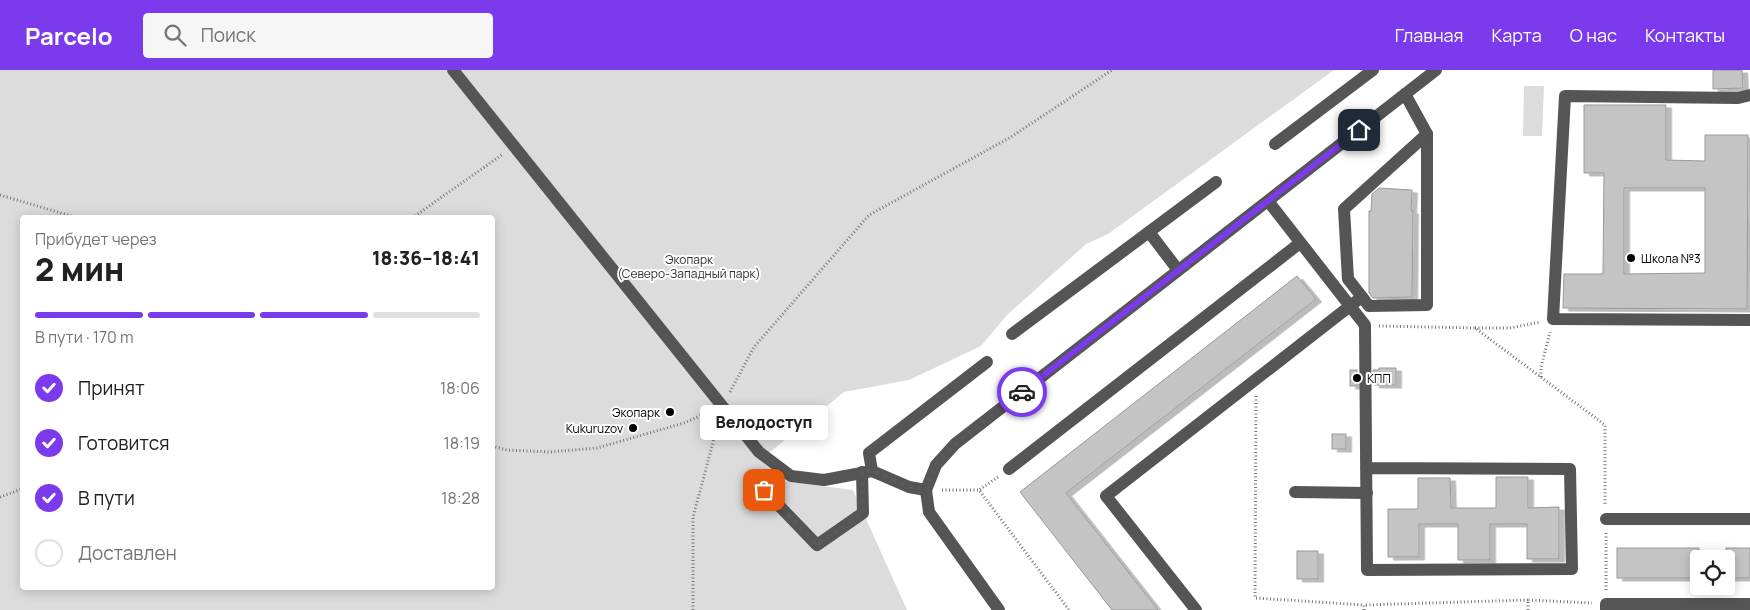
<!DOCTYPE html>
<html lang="ru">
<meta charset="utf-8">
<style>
:root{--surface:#fff;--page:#f6f6f6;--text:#202124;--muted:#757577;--line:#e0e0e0;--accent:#7c3aed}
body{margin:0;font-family:Manrope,sans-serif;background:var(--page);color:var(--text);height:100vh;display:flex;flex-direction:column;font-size:19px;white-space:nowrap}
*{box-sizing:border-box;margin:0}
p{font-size:16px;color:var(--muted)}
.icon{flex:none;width:28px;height:28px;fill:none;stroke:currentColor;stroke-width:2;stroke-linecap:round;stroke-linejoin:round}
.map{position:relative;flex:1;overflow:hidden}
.side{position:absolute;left:20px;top:145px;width:475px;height:375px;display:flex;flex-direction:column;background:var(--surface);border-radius:5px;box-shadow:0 2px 12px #0003}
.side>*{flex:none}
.fabs{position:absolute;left:1690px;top:480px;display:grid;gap:10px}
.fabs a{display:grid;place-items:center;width:45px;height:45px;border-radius:5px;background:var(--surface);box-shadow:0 2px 12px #0003;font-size:25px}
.pin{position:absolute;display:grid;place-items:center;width:42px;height:42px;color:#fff;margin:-21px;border-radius:10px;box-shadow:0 2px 8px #0006}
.courier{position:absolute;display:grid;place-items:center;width:50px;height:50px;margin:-25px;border:4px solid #7c3aed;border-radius:50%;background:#fff;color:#222;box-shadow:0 1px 6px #0007}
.bubble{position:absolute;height:35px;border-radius:5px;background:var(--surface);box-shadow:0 2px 12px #0003;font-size:16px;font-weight:800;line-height:35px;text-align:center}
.summary em{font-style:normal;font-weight:800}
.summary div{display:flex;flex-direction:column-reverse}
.summary{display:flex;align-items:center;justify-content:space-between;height:85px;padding:0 15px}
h1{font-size:32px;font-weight:800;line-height:38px}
.bar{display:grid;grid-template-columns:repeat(4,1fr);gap:8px 5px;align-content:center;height:60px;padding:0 15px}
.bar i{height:6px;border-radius:4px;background:var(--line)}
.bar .current{background:var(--accent)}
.bar p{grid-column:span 4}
ol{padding:0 15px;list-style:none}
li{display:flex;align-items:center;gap:15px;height:55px}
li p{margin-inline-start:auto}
li .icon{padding:5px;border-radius:50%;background:var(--accent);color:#fff;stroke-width:4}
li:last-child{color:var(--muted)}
li i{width:28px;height:28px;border:2px solid var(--line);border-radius:50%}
header{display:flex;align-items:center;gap:30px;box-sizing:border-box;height:70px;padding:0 25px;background:var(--accent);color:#fff}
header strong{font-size:24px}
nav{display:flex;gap:28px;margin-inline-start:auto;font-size:18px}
.search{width:350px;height:45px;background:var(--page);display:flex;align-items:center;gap:12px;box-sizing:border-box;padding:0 18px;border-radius:5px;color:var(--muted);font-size:19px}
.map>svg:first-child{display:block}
.green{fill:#dcdcdc;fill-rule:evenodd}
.building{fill:#c4c4c4;stroke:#999;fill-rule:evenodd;filter:url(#shadow)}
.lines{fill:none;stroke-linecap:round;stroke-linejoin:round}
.path{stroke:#777;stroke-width:3;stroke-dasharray:1 2.5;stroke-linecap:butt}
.minor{stroke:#555;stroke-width:12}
.done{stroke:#595959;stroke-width:5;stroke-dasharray:0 9}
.route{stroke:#7c3aed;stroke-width:6}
.poi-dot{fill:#000;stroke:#fff;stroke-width:2}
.labels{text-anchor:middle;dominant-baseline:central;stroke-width:4;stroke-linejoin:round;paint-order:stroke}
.poi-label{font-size:12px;fill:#000;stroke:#fff;text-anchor:start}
.park-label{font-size:12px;fill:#333;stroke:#fff}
</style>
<header>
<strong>Parcelo</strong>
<div class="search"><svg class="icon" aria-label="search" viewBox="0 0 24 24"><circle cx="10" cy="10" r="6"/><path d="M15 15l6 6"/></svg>Поиск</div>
<nav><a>Главная</a><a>Карта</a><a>О нас</a><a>Контакты</a></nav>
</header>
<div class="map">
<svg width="1750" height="540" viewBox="0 0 1750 540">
<defs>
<filter id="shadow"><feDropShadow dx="5.5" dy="3" stdDeviation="0" flood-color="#0004"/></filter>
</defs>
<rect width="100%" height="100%" fill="#fff"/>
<g class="green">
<path d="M0,0H1334L1108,164L1086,174L1007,245L981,276L909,310L844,322L760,390L784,411L853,420L907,540H0ZM22,148H492V518H22Z"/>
<polygon points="1524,16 1544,16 1542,66 1523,66"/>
</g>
<g class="building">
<polygon points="1713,0 1742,0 1743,18 1713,19"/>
<path d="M1584,35H1666V90L1705,91V65H1748L1747,239L1563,238L1564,204H1603L1604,103H1584ZM1624,118H1705V203L1624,204Z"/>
<polygon points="1379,118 1412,120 1411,141 1413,141 1412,227 1373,228 1369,223 1369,141 1371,141 1372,124"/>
<polygon points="1297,206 1316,229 1066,423 1158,540 1112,540 1020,422"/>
<polygon points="1379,298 1396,298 1396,315 1374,315 1373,300 1379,300"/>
<rect x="1350" y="300" width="7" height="16"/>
<rect x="1332" y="364" width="14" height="15"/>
<polygon points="1496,407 1528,407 1528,438 1559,437 1559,489 1527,489 1527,454 1490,454 1490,490 1458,490 1458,454 1419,454 1419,487 1388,487 1388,439 1418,439 1418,408 1450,408 1451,438 1496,438"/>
<rect x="1617" y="478" width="82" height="30"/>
<rect x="1726" y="478" width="24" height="30"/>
<rect x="1297" y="481" width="21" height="28"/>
</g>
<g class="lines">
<g class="path">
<polyline points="0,125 78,148"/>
<polyline points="412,148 503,84"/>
<polyline points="1379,256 1475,258 1605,355 1605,436"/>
<polyline points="1475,258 1510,258 1541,252"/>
<polyline points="1541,307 1541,297 1550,262"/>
<polyline points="730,322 754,277 869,145 1011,67 1112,0"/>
<polyline points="1256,326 1255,528 1364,535"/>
<polyline points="492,376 507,380 550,382 597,378 684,353 709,342"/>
<polyline points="998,407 979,420 1069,540"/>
<polyline points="942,420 979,420"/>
<polyline points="0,427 22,419"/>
<polyline points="1606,463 1606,521"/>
<polyline points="693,540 693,447 718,354"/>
<polyline points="1364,540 1364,535 1528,530"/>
<polyline points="1528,540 1528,530 1592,533"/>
</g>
<g class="minor">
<polyline points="453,0 759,382 791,406 824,410 872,401 909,417 926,420"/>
<polyline points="1750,25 1738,28 1565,26 1553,249 1750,250"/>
<polyline points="1275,74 1373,0"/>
<polyline points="1149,162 1178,200"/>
<polyline points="1362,227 1369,236 1427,235 1427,64 1405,24"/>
<polyline points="1012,264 1216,112"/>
<polyline points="1366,398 1570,399 1572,499 1367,500 1365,255 1350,236 1362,227 1348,209 1344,139 1427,64"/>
<polyline points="1009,399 1300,173"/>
<polyline points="872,401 869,383 987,292"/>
<polyline points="764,420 817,475 863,443 862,402"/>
<polyline points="926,420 936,395 955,374 1436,0"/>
<polyline points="926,420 929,442 999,540"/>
<polyline points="1295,422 1367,423"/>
<polyline points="1606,449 1750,449"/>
<polyline points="1196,540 1106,426 1350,236 1268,131"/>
<polyline points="1606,540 1606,534 1750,534"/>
</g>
</g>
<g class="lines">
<polyline class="done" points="764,420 817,475 863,443 862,402 872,401 909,416 926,420 936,395 955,374 1022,322"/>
<polyline class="route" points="1022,322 1359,60"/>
</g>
<g class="poi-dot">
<circle cx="1631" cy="188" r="5"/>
<circle cx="1357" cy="308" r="5"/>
<circle cx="670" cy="342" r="5"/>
<circle cx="633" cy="358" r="5"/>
</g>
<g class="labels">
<g class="poi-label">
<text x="1641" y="188">Школа №3</text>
<text x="1367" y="308">КПП</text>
<text x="660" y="342" text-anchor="end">Экопарк</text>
<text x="623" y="358" text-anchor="end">Kukuruzov</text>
</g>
<g class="park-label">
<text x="689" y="189">Экопарк<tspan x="689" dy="14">(Северо-Западный парк)</tspan></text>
</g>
</g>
</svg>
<div class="fabs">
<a><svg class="icon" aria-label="locate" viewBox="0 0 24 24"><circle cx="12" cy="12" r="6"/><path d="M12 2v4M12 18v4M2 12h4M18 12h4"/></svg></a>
</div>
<div class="pin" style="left:764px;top:420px;background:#ea580c"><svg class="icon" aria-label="bag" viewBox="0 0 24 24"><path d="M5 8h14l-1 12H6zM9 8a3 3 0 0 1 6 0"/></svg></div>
<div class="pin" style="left:1359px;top:60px;background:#1f2937"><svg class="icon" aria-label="home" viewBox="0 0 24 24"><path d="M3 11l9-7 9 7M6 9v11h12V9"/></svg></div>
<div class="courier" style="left:1022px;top:322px"><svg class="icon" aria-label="car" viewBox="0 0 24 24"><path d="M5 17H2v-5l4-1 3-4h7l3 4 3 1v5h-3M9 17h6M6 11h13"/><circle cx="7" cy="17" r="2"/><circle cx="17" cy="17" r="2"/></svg></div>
<div class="bubble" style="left:700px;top:335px;width:128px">Велодоступ</div>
<section class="side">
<div class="summary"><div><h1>2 мин</h1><p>Прибудет через</p></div><em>18:36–18:41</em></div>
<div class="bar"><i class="current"></i><i class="current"></i><i class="current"></i><i></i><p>В пути · 170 m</p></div>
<ol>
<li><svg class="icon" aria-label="check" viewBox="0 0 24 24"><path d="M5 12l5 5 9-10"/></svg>Принят<p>18:06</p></li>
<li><svg class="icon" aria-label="check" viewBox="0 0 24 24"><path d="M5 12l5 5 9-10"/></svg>Готовится<p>18:19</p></li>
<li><svg class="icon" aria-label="check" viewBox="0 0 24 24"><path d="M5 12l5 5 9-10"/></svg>В пути<p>18:28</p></li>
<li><i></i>Доставлен</li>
</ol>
</section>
</div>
